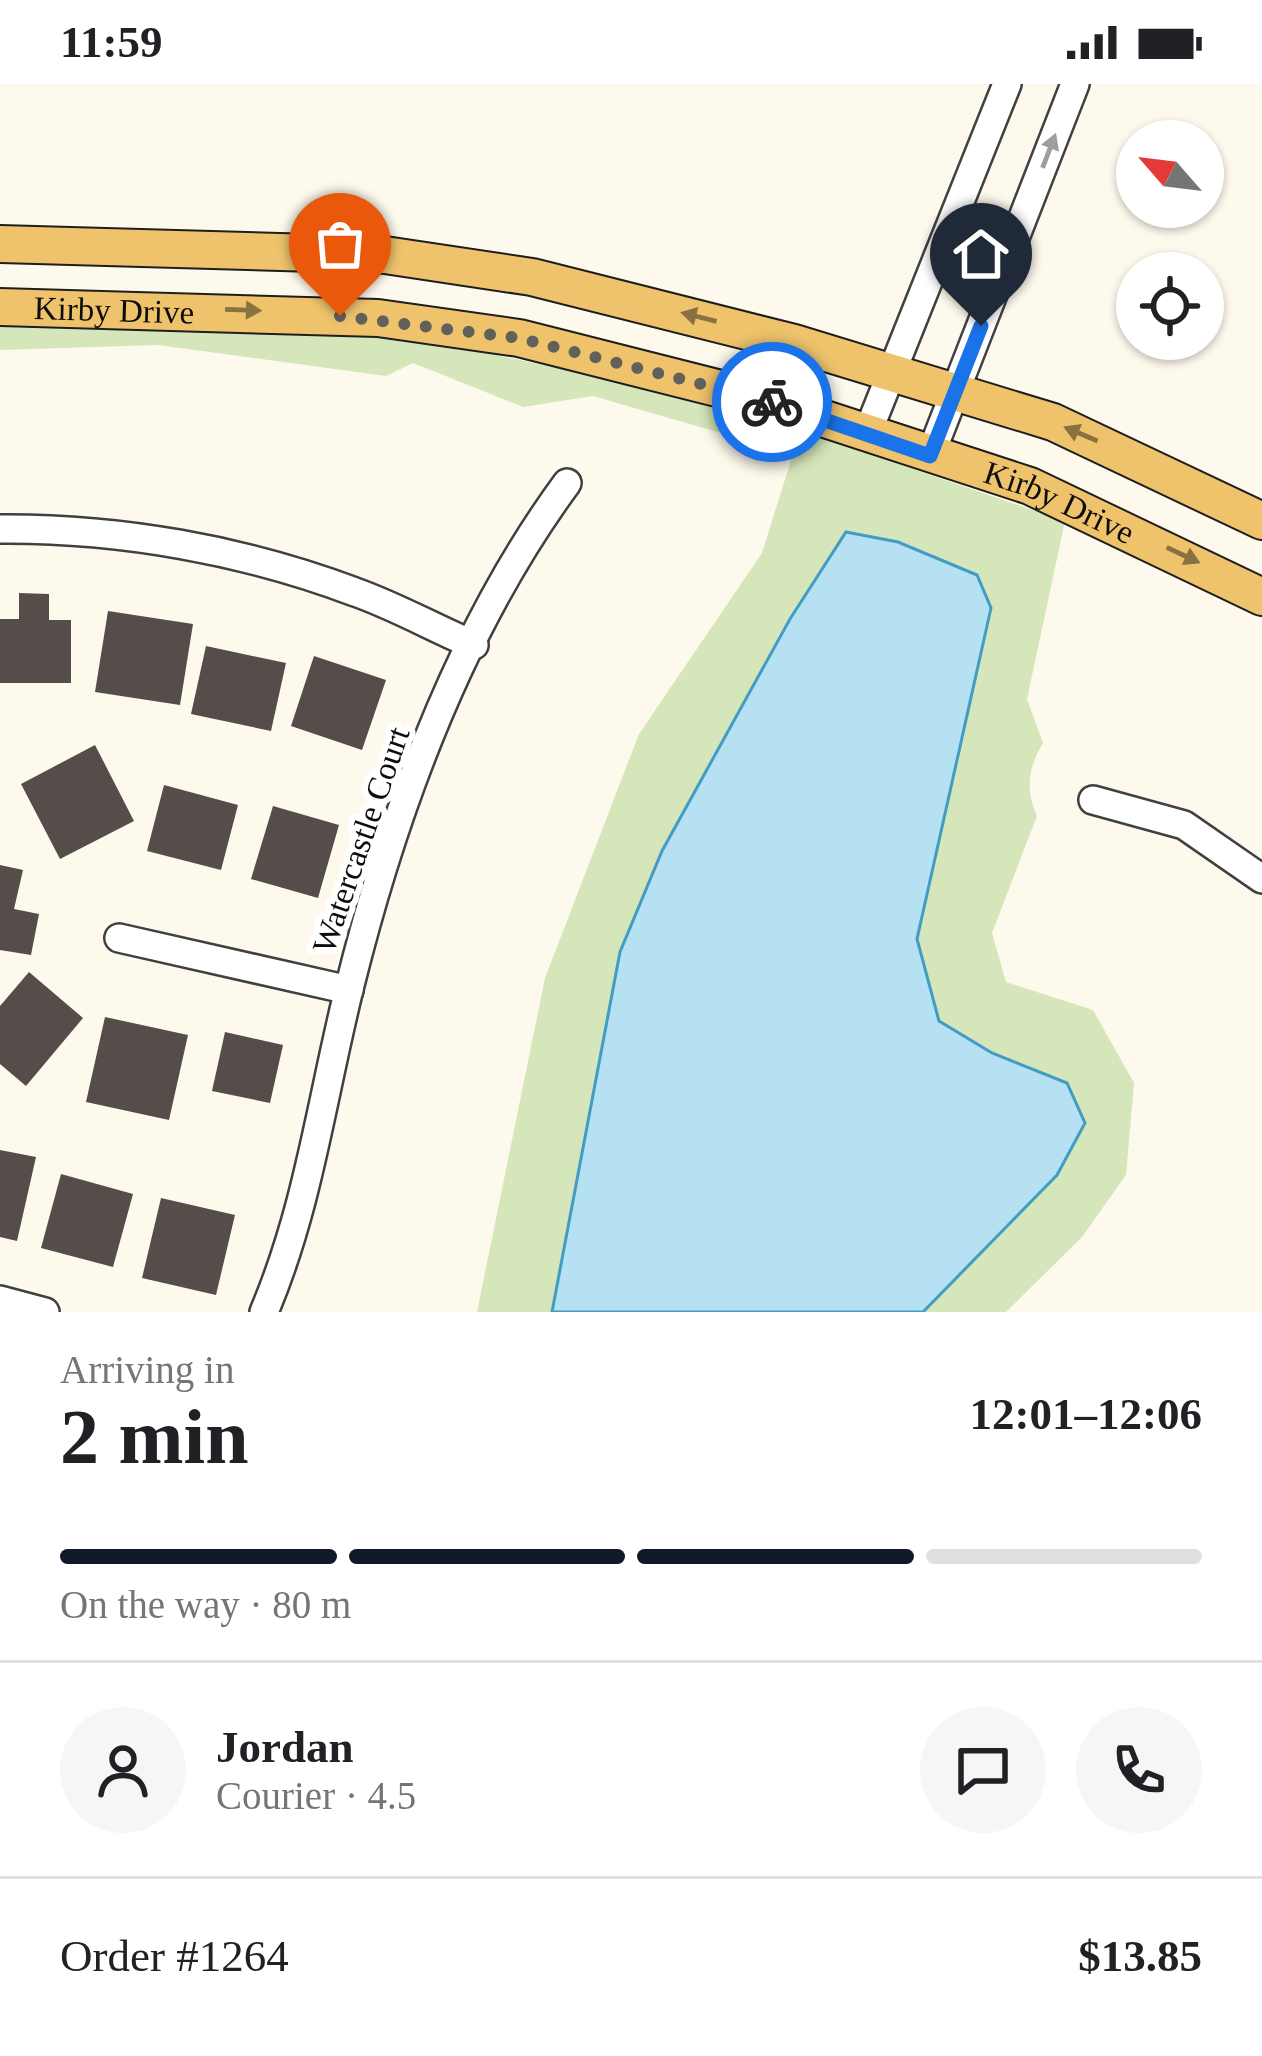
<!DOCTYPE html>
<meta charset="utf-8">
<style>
:root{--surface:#fff;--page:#f6f6f6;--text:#202124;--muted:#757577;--line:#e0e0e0;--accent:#111827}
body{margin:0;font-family:Georgia,serif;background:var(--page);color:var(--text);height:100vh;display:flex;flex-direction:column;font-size:45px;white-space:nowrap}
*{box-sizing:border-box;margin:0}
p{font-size:39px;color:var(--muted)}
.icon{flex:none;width:66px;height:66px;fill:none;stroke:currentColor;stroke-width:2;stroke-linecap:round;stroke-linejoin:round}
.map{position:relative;height:1228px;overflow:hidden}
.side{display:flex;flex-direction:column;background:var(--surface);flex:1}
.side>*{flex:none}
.needle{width:78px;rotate:298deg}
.fabs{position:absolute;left:1116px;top:36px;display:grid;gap:24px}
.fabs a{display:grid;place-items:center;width:108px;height:108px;border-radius:50%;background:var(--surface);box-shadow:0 3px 9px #0004;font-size:60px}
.pin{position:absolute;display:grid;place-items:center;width:102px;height:102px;color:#fff;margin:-123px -51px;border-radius:50% 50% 50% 0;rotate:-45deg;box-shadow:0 0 12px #0007}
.pin .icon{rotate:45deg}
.courier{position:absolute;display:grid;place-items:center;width:120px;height:120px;margin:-60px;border:9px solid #1a73e8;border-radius:50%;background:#fff;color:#222;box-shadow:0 3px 15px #0007}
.overview em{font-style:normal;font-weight:700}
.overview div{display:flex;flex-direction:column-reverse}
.overview{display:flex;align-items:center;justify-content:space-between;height:204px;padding:0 60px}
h1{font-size:78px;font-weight:700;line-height:90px}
.bar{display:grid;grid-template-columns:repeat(4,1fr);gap:18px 12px;align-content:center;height:144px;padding:0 60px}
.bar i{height:15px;border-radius:9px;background:var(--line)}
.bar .active{background:var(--accent)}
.bar p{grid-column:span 4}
.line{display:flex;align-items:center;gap:30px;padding:0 60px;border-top:3px solid var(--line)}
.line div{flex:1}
.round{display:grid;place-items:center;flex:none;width:126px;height:126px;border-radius:63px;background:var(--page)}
.status{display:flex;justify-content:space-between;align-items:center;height:84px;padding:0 60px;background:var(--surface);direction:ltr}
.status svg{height:33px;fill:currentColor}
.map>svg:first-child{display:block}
.green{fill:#d5e6ba}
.water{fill:#b6e1f2;stroke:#429cc4;stroke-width:3}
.building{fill:#544d4a}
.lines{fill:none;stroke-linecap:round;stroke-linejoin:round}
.minor-casing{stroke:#404040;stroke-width:32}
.major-casing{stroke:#1e1e1e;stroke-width:40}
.minor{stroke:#fff;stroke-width:27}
.major{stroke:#efc36c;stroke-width:36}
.oneway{fill:#9e9e9e}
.oneway2{fill:#897141}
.done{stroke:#61605b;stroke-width:12;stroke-dasharray:0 21.6}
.route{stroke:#1a73e8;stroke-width:15}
.labels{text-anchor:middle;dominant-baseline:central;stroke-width:12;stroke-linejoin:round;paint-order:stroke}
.street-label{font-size:33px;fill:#0d0d0d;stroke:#fff}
</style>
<div class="status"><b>11:59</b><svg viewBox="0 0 49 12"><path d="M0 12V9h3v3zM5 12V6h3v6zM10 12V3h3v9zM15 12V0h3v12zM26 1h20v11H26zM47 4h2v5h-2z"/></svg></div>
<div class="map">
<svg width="1262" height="1228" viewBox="0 0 1262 1228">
<rect width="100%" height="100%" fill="#fef9ed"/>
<path class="green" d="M0,233L350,240L585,290L811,350L1065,437L1027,615L1043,659C1028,684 1025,705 1037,732L992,849L1006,898L1093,926L1134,999L1126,1091L1082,1153L1006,1228H477L545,894L639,650L762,469L793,370L593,312L523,323L413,279L386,292L158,261L0,266Z"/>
<polygon class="water" points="846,448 898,458 977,491 991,524 917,855 939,937 992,969 1067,999 1085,1039 1057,1091 923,1228 552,1228 620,868 662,767 790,535"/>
<g class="building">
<polygon points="19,509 49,510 49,536 71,536 71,599 0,599 0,535 19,535"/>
<polygon points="108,527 193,540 180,621 95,608"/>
<polygon points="206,562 286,579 271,647 191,630"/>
<polygon points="314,572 386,596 362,666 291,642"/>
<polygon points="95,661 134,737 60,775 21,700"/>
<polygon points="164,701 238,721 221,786 147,767"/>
<polygon points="273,722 339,741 318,814 251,795"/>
<polygon points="0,781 23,786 14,825 39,830 31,871 0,866"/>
<polygon points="29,888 83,934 26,1002 0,980 0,922"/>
<polygon points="105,933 188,951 169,1036 86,1018"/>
<polygon points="225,948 283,961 270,1019 212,1007"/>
<polygon points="0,1066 36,1073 17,1157 0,1153"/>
<polygon points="61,1090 133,1110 113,1183 41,1164"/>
<polygon points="161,1114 235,1131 216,1211 142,1194"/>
</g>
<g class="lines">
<g class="minor-casing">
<g id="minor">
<polyline points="867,350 1007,0"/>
<polyline points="930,372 1075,0"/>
<path d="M0,445C119,444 244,466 355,508C395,522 434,544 474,561"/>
<polyline points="1093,716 1184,741 1262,795"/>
<polyline points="119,854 349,906"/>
<polyline points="0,1216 45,1228"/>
<path d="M264,1228C309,1122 322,1012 350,901C393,728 461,543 567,399"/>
</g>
</g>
<g class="major-casing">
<g id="major">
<polyline points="0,160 385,171 532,193 794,259 1053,338 1262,437"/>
<path id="s1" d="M0,223L378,234L519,254L776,319L1030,402L1262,513"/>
</g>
</g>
<use href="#minor" class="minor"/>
<use href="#major" class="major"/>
</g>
<defs><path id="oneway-solid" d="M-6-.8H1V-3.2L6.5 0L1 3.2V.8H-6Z" transform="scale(3)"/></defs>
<use class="oneway" href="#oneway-solid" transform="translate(1049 67) rotate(-69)"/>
<g class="oneway2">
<use href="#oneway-solid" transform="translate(243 226) rotate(2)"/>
<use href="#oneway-solid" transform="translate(699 233) rotate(-166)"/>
<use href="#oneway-solid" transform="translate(1081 350) rotate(-157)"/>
<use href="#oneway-solid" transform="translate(1183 471) rotate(25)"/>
</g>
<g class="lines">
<polyline class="done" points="340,232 519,254 772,318"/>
<polyline class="route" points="772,318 930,372 981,242"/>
</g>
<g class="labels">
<g class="street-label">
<text stroke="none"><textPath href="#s1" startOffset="114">Kirby Drive</textPath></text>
<text stroke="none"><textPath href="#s1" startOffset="1086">Kirby Drive</textPath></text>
<text transform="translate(361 756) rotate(-71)">Watercastle Court</text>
</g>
</g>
</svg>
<div class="fabs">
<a><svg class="needle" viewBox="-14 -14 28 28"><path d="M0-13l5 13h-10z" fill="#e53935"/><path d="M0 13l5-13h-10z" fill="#757577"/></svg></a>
<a><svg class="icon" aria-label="locate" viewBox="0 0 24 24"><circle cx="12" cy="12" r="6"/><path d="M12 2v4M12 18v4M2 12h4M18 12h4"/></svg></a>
</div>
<div class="pin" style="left:340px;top:232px;background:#ea580c"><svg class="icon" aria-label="bag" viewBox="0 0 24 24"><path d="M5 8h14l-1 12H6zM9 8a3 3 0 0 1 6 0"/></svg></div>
<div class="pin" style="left:981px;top:242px;background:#1f2937"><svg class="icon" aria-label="home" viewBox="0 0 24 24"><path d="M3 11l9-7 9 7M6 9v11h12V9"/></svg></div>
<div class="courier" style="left:772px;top:318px"><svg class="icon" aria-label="bike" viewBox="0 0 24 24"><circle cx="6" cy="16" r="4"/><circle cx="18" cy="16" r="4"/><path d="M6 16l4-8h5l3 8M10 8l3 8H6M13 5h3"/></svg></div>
</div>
<section class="side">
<div class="overview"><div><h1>2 min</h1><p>Arriving in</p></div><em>12:01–12:06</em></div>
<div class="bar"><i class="active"></i><i class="active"></i><i class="active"></i><i></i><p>On the way · 80 m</p></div>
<div class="line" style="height:216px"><a class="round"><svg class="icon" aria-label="person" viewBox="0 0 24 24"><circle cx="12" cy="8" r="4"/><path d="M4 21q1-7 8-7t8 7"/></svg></a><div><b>Jordan</b><p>Courier · 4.5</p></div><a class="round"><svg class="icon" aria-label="chat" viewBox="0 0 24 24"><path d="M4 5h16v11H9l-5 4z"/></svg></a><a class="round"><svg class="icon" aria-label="phone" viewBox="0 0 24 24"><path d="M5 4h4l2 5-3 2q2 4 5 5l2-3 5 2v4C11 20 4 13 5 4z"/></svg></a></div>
<div class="line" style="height:156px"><div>Order #1264</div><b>$13.85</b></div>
</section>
